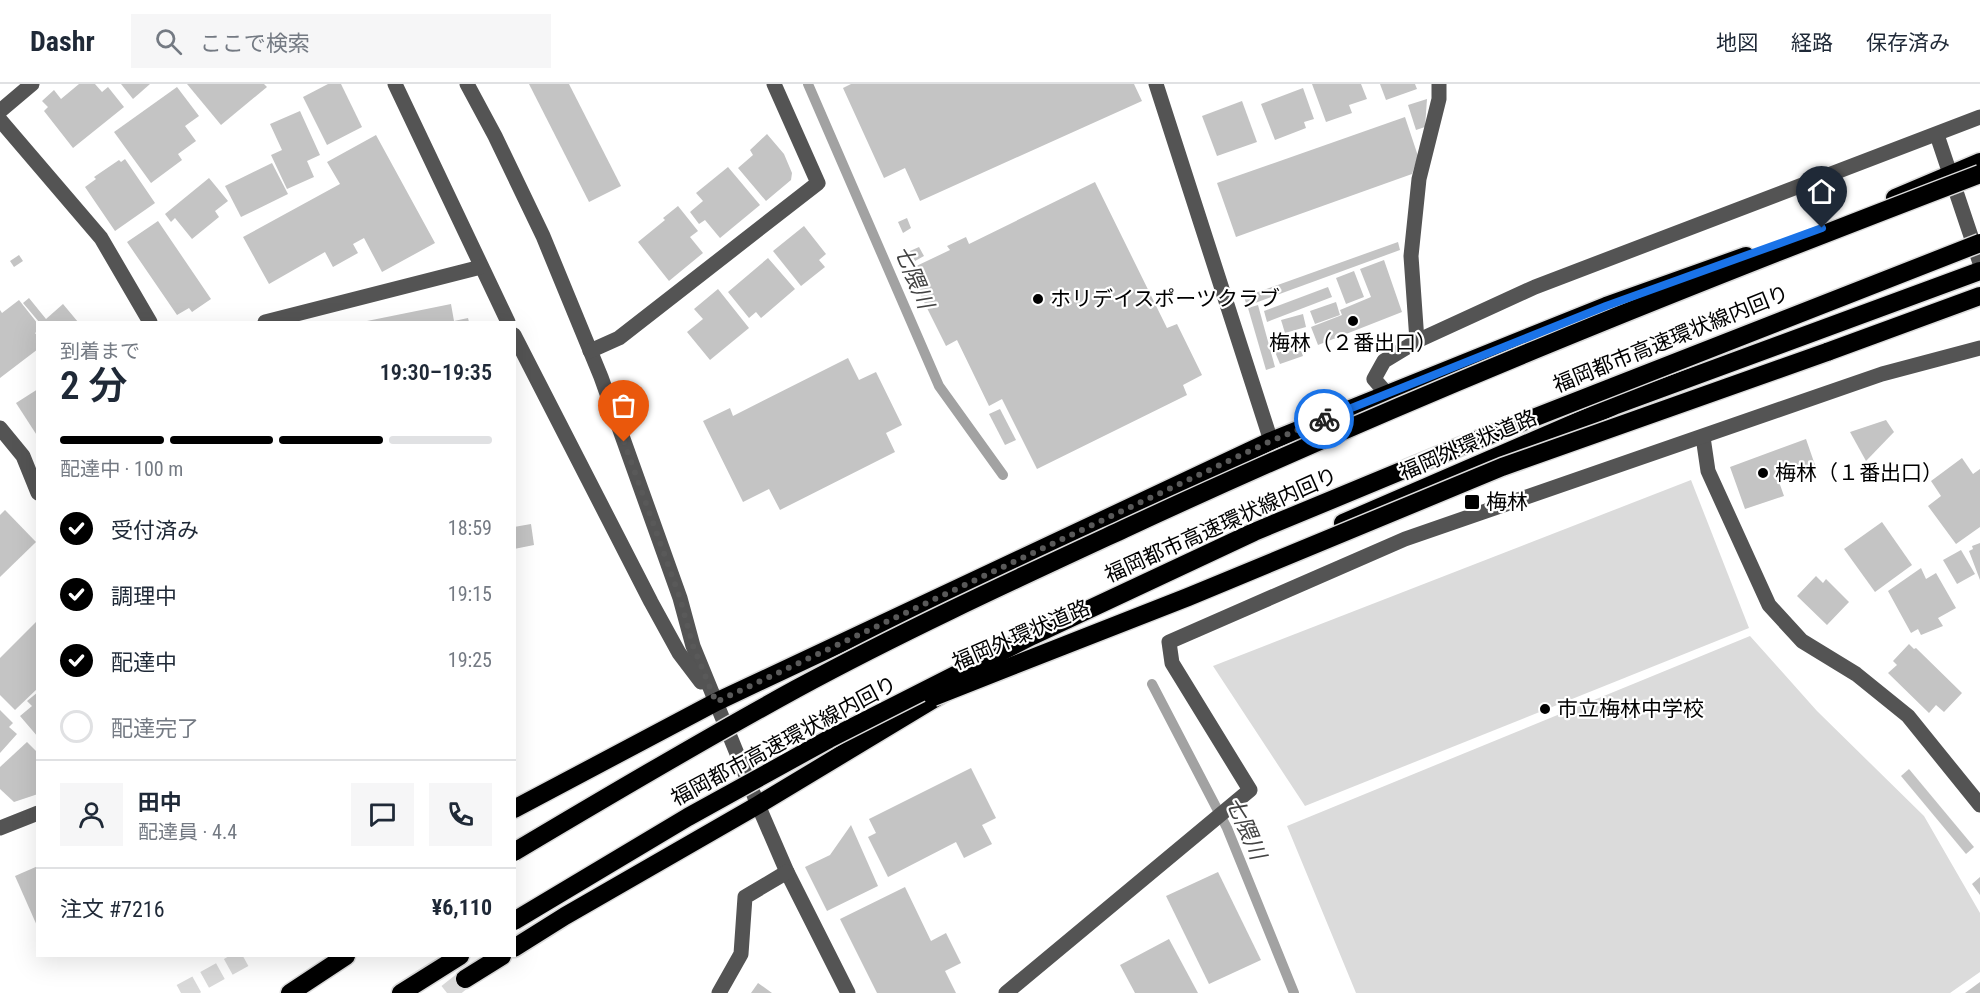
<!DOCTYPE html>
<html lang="ja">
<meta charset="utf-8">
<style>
:root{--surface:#fff;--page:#f6f6f7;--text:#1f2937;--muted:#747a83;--line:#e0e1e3;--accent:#000}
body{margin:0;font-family:"Roboto Condensed","Noto Sans JP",sans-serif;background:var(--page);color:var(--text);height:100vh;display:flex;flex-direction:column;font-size:22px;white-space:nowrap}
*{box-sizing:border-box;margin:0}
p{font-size:20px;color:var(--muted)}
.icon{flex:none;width:33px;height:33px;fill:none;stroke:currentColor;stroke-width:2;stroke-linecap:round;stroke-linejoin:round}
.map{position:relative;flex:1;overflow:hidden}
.side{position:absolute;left:36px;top:237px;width:480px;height:636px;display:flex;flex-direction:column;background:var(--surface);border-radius:0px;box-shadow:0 6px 24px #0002}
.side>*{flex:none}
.pin{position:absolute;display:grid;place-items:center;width:51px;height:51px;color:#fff;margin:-62px -26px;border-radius:50% 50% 50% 0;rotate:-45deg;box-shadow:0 0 6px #0007}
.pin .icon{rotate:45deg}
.courier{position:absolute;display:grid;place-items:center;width:60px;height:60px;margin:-30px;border:4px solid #1a73e8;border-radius:50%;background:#fff;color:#222;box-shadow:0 2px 8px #0007}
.overview em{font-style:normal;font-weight:600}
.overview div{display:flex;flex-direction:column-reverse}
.overview{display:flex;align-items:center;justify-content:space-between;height:102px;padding:0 24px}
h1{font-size:39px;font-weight:600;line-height:45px}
.bar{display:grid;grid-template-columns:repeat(4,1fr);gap:9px 6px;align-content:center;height:72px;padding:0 24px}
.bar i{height:8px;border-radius:4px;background:var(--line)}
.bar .on{background:var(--accent)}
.bar p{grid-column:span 4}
.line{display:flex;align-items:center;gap:15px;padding:0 24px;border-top:2px solid var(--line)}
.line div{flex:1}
.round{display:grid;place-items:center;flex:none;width:63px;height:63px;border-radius:0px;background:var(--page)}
ol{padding:0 24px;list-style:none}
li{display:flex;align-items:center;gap:18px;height:66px}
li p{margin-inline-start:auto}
li .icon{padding:6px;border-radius:50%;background:var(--accent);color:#fff;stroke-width:4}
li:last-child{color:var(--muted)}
li i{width:33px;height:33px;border:3px solid var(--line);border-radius:50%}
header{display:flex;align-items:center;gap:36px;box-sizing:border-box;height:84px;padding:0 30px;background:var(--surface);border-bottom:2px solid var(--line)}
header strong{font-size:28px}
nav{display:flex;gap:33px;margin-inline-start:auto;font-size:21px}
.search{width:420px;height:54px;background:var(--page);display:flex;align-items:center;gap:15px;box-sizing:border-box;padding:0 21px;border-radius:0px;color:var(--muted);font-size:22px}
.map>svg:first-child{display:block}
.green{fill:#dbdbdb}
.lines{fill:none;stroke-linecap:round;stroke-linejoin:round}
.stream{stroke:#a2a2a2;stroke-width:10}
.building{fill:#c4c4c4}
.highway-tunnel{stroke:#d9d9d9;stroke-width:18;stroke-dasharray:18 9;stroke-linecap:butt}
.highway-casing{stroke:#dbdbdb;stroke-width:21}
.minor{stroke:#545454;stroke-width:15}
.highway{stroke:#000;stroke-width:18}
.highway-bridge-casing{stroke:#dbdbdb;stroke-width:21;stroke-linecap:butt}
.highway-bridge{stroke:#000;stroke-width:18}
.done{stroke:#595959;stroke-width:6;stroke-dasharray:0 10.8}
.route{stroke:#1a73e8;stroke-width:8}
.poi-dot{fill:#000;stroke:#fff;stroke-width:2}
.labels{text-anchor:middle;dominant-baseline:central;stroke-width:4.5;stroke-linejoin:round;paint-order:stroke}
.poi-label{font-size:21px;fill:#000;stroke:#fff;text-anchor:start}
.street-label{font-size:21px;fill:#000;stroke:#fff}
.water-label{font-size:22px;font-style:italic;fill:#434343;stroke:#fff}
</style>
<header>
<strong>Dashr</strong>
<div class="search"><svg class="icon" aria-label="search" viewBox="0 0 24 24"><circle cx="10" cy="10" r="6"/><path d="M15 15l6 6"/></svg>ここで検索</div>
<nav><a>地図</a><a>経路</a><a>保存済み</a></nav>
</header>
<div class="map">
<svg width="1980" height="909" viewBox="0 0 1980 909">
<rect width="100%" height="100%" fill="#fff"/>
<g class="green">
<polygon points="1691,396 1749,544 1305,722 1213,582"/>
<polygon points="1750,552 1817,627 1924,732 1980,829 1980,888 1950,909 1356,909 1287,742"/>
</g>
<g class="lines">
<g class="stream">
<polyline points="808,0 939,302 1003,391"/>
<polyline points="1152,600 1227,744 1294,909"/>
</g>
</g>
<g class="building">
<polygon points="79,0 95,0 102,8 108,3 124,23 73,64 44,27 48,23 42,17 54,6 61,15"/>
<polygon points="121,0 150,0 133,15"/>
<polygon points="187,0 264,0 267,3 221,41"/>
<polygon points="328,0 341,0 362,43 327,61 303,13"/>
<polygon points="529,0 569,0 621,102 589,118"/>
<polygon points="851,0 1134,0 1142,17 920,117 905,84 884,94 843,4"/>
<polygon points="1312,0 1361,0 1367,15 1349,21 1352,29 1326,38"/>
<polygon points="1380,0 1415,0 1417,5 1386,16"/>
<polygon points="177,3 199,32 185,42 196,57 178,70 182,76 151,99 114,48"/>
<polygon points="1303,4 1314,35 1304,38 1306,44 1275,56 1261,20"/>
<polygon points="1427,15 1425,43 1416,46 1408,21"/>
<polygon points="1242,17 1257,58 1217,72 1202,32"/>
<polygon points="300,27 320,71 307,77 314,93 287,105 271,71 282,66 270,40"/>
<polygon points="1405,33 1418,72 1412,90 1236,153 1217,99"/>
<polygon points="767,50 784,70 792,89 791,96 766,117 738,84 753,71 750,66"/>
<polygon points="376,51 435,159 382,188 364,154 353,160 358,169 333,183 325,168 269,200 243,153 340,100 327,78"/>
<polygon points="125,75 155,119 115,147 85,103 96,95 94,93 119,76 121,78"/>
<polygon points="272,79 288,110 241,133 225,102"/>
<polygon points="728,83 760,121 720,154 705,136 699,140 690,128 703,117 696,109"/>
<polygon points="209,94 228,117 215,127 219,133 192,155 175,134 171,138 165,130"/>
<polygon points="1095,98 1167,244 1177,240 1202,291 1183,301 1187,311 1037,385 1002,315 989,322 957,256 946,262 908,186 950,166 947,162 966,153 969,160"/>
<polygon points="678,122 698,147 690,153 703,169 669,197 638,158 665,136 663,134"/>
<polygon points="907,134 911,144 903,149 898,138"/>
<polygon points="158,137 211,215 192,228 189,224 177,231 127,158"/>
<polygon points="804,142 826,170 819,176 825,183 801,202 773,167"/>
<polygon points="1398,158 1400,166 1247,222 1244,213"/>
<polygon points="919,163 924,172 915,177 910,167"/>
<polygon points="19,171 23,177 14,183 10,177"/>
<polygon points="768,174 795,205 761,234 756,228 749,234 728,208"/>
<polygon points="1384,176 1402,228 1318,261 1311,243 1342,231 1340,226 1371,213 1360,185"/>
<polygon points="1354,187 1364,213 1346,220 1336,194"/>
<polygon points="1328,203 1332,213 1267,238 1264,227"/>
<polygon points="718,205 749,244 710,276 687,248 703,235 694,225"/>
<polygon points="29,214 46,235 63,220 78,238 39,238 23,219"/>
<polygon points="19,216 38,240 38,247 35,249 38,252 38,265 0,294 0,226 2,229"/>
<polygon points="1336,218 1340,231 1315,240 1310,227"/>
<polygon points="451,220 454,237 468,234 469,238 362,238"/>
<polygon points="1258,221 1275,283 1266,286 1248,224"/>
<polygon points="1303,230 1306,243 1285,249 1281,236"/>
<polygon points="1296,254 1303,272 1280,280 1273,263"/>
<polygon points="848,274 859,296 876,288 902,341 886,349 895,368 780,426 769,405 743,418 703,337 730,324 733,332"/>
<polygon points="38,305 38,353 16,319"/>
<polygon points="1000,325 1016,356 1005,361 989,330"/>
<polygon points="1886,336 1894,348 1866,377 1850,348"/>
<polygon points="1806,355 1815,381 1778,395 1784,412 1745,425 1730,383"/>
<polygon points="1962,374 1973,390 1980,385 1980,443 1956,460 1928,422 1941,412 1931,397"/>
<polygon points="5,426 36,458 0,493 0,431"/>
<polygon points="1882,438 1912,481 1875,508 1844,465"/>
<polygon points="531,440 534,461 514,465 514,443"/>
<polygon points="1980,459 1980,496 1969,467 1973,465 1972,462"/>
<polygon points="1961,466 1975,490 1957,500 1943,476"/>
<polygon points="1921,484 1926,495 1936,489 1956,524 1938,534 1943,542 1921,551 1918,545 1911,549 1888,507"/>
<polygon points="1816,492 1823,499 1826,495 1849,518 1827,541 1797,512"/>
<polygon points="38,536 38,604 15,626 0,611 0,574"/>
<polygon points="1909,560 1914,565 1916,564 1962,609 1944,628 1936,621 1929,629 1888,589 1897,581 1893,577"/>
<polygon points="38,608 38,653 20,632 32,622 27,617"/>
<polygon points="0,626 13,639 9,643 17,650 0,669"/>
<polygon points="27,658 38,669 38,710 14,718 0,705 0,683"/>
<polygon points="971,684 996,734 982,741 992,760 964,774 956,758 888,793 868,753 876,749 869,735"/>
<polygon points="1909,685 1974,763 1966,770 1901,692"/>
<polygon points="851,741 878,802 827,827 805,783 830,771"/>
<polygon points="38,782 38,844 15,792"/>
<polygon points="1218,788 1261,876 1209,900 1166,812"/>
<polygon points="1980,793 1980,811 1972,800"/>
<polygon points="905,803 931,857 946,849 961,879 945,887 956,909 877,909 840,835"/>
<polygon points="1169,855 1198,909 1135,909 1120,881"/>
<polygon points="1980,898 1980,909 1965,909"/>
<polygon points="758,899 772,909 751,909"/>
</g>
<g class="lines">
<g class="highway-tunnel">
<polyline points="181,909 248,872"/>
<polyline points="447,909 465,895"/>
</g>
<g class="highway-casing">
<g id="highway">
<polyline points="1895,114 1980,78"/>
<polyline points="1827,268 1980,212"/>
<polyline points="1343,439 1616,321 1980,187"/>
<polyline points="514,725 716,618 1271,357 1606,222 1746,172"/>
<polyline points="514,864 565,832 758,721 947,607"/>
<polyline points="465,895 502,872"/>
<polyline points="290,909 346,872"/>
<polyline points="401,909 460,872"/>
</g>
</g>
<g class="minor">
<polyline points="395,0 508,238"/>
<polyline points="467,0 495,52 543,152 601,293 680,514 693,562 758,721 787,788 848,909"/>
<polyline points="1156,0 1271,357"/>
<polyline points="0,27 32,0"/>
<polyline points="0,36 101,154 150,238"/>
<polyline points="1937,51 1980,179"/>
<polyline points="265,238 481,183"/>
<polyline points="514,251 651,518 679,569 701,598"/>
<polyline points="1417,257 1411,172 1419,95 1439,15 1439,0"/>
<polyline points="590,267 619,254 818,99 774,0"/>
<polyline points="1387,310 1374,295 1384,277 1417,257 1535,203 1980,33"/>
<polyline points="0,344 23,372 38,409"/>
<polyline points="1703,353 1708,387 1769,521 1802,557 1856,590 1908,632 1980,721"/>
<polyline points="0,744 38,729"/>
<polyline points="719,909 741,870 745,813 787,788"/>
<polyline points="1006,909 1250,706 1172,579 1169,558 1405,455 1882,290 1980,264"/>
</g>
<use href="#highway" class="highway"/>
<g class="highway-bridge-casing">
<g id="highway-bridge">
<polyline points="933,613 1188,513 1502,383 1827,268"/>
<path d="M514,768C608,712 701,657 796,605C903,547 1014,496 1124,445C1404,315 1692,200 1980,90"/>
<polyline points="514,837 688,733 829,655 1032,552 1254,448 1459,363 1980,159"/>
</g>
</g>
<use href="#highway-bridge" class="highway-bridge"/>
</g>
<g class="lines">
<polyline class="done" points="624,358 680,514 693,562 716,618 1271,357 1324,335"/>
<polyline class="route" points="1324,335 1606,222 1822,144"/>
</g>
<g class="poi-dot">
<circle cx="1038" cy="215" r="6"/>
<circle cx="1353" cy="237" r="6"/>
<circle cx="1763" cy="389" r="6"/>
<rect x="1464" y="410" width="16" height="16" rx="3"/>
<circle cx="1545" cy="625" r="6"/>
</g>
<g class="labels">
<g class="poi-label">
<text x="1050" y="215">ホリデイスポーツクラブ</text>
<text x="1353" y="259" text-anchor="middle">梅林（２番出口）</text>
<text x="1775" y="389">梅林（１番出口）</text>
<text x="1486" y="418">梅林</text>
<text x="1557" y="625">市立梅林中学校</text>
</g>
<g class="street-label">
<text transform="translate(1671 255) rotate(-22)">福岡都市高速環状線内回り</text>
<text transform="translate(1468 361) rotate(-23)">福岡外環状道路</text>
<text transform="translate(1221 441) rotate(-24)">福岡都市高速環状線内回り</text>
<text transform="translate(1021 551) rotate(-23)">福岡外環状道路</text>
<text transform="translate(784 657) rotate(-28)">福岡都市高速環状線内回り</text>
</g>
<g class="water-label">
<text transform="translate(914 193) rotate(67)">七隈川</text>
<text transform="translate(1246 744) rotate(66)">七隈川</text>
</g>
</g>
</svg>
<div class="pin" style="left:624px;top:358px;background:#ea580c"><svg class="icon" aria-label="bag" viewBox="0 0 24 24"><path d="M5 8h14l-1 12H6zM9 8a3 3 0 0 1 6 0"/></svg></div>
<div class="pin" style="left:1822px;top:144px;background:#1f2937"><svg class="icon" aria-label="home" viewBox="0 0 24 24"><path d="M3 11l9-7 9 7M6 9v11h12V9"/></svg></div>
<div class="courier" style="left:1324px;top:335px"><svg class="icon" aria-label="bike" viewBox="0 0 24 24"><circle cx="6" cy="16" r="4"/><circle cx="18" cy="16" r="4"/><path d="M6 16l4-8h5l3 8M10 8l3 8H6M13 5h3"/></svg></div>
<section class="side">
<div class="overview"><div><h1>2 分</h1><p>到着まで</p></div><em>19:30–19:35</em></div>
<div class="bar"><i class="on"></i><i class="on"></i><i class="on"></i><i></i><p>配達中 · 100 m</p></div>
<ol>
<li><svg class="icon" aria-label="check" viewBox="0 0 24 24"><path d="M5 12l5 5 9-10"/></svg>受付済み<p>18:59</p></li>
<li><svg class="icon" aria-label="check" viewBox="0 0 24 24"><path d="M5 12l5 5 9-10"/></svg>調理中<p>19:15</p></li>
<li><svg class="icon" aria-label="check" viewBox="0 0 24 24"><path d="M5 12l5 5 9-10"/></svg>配達中<p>19:25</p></li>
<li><i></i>配達完了</li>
</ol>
<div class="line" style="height:108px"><a class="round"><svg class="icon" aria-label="person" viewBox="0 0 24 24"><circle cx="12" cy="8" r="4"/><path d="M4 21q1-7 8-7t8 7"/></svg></a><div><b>田中</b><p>配達員 · 4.4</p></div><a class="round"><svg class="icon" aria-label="chat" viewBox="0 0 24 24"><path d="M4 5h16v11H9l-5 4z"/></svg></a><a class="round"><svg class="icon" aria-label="phone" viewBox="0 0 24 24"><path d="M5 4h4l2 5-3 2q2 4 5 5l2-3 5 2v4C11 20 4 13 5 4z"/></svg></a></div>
<div class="line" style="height:78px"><div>注文 #7216</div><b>¥6,110</b></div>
</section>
</div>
